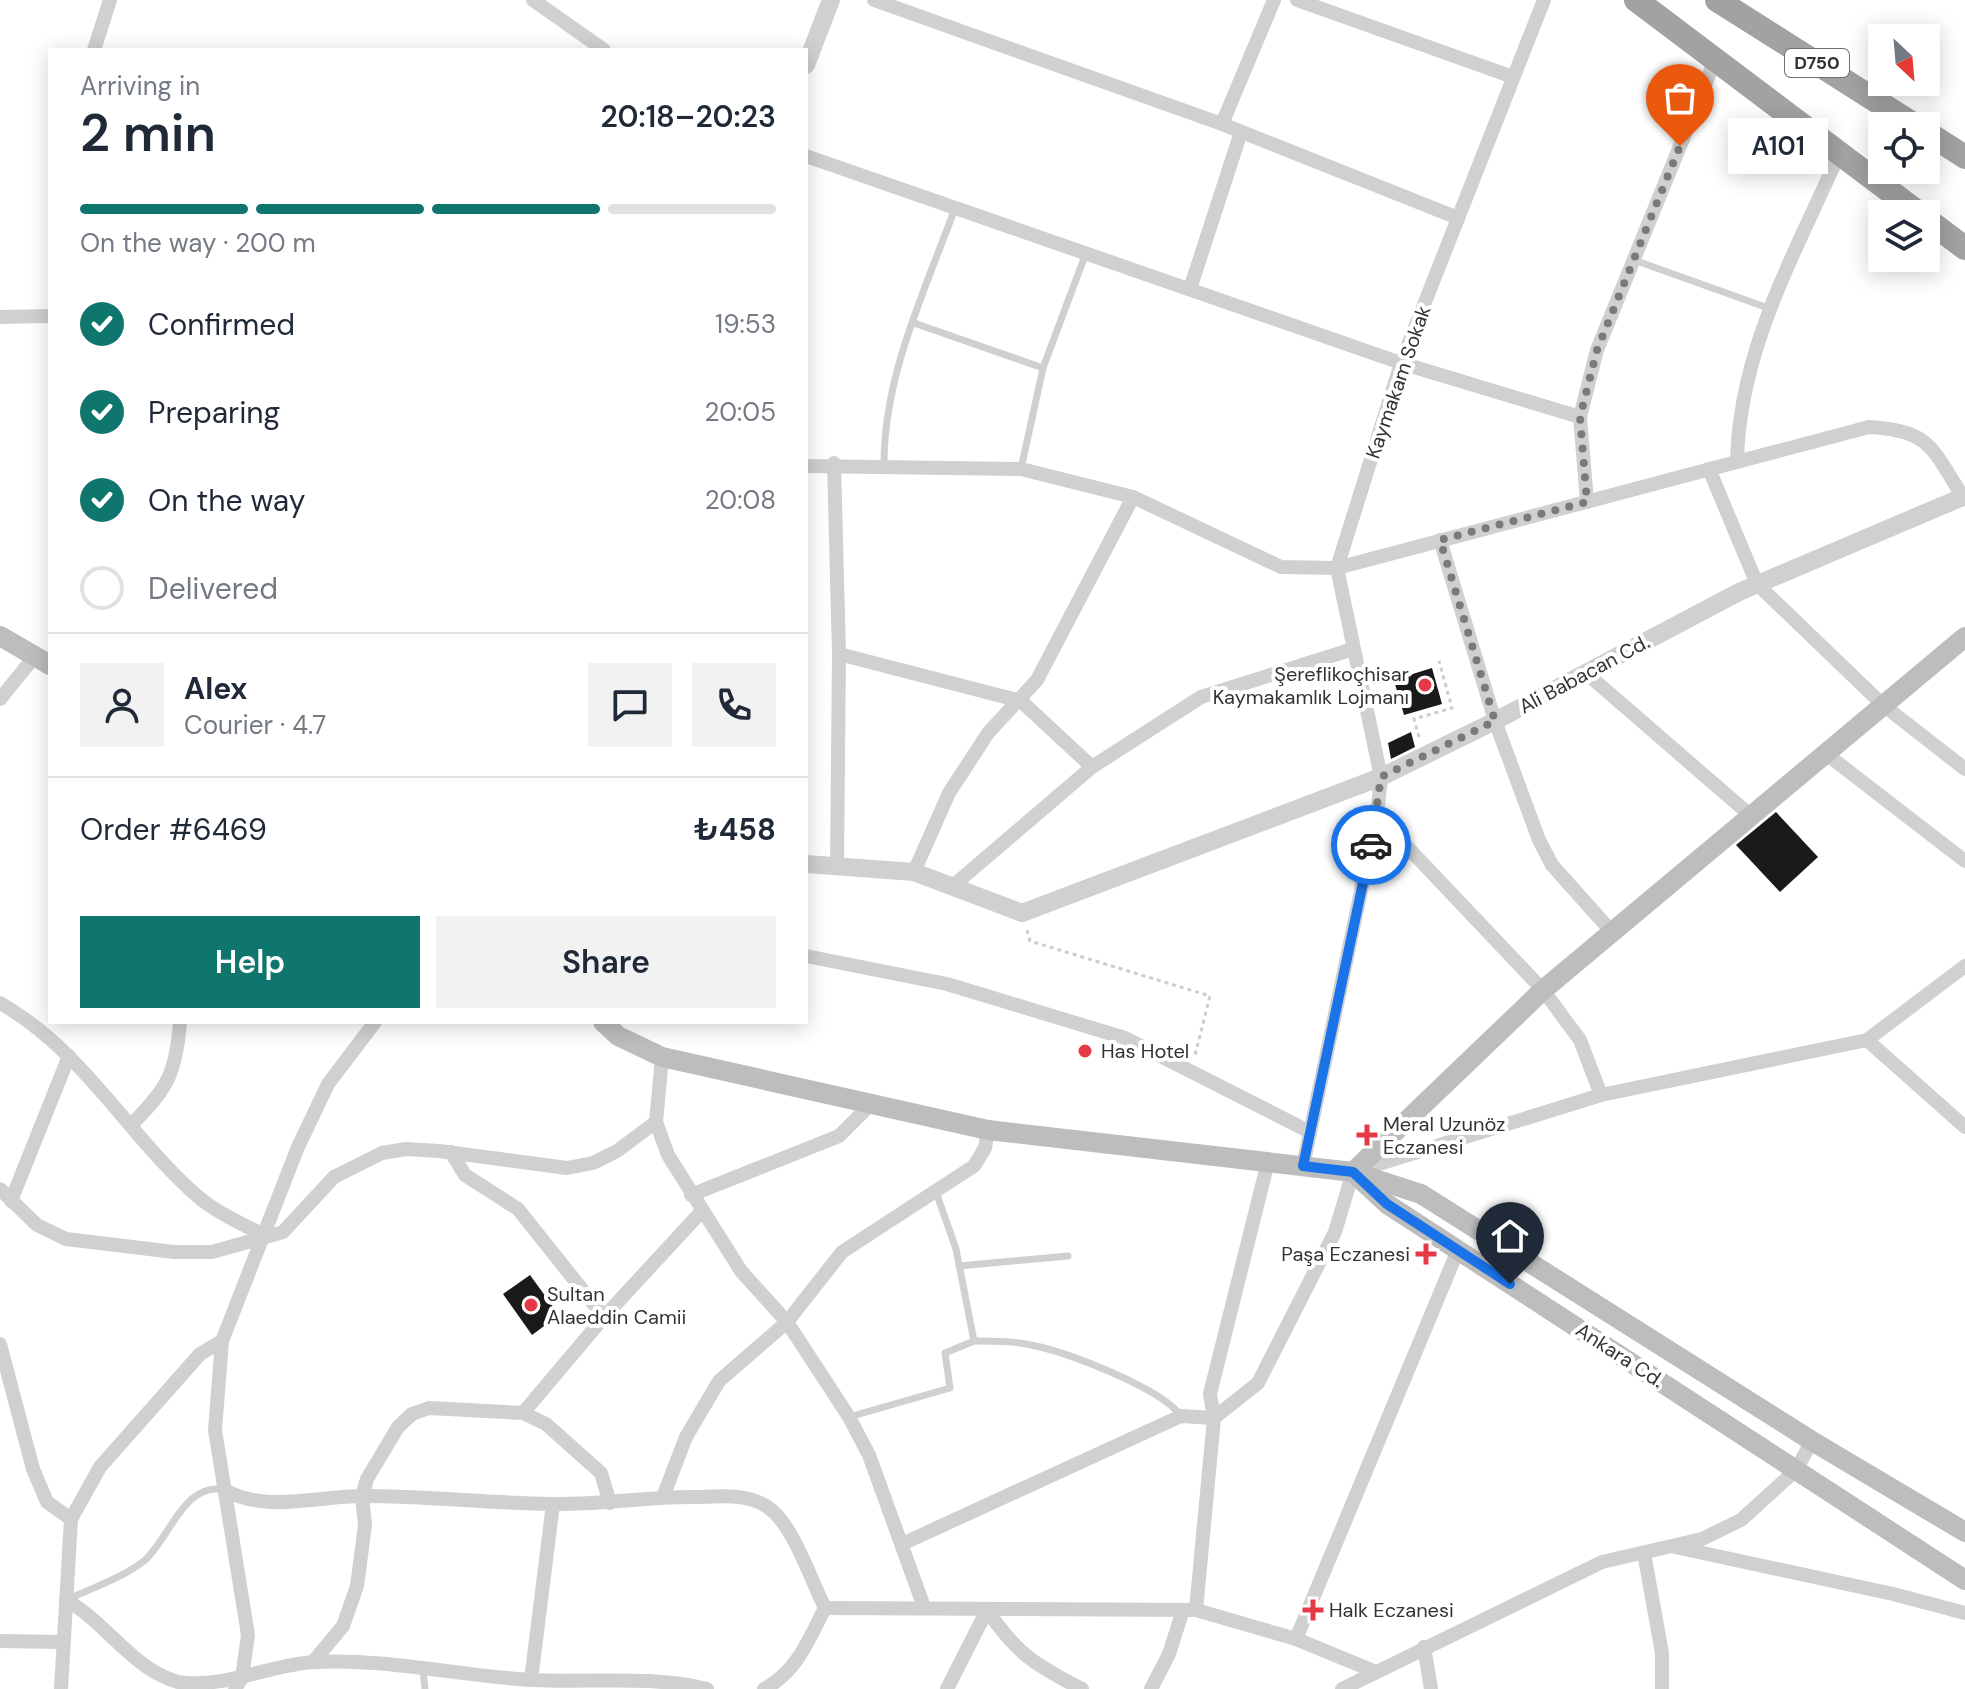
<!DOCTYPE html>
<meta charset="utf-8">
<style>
:root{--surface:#fff;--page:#f2f2f3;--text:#1f2937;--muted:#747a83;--line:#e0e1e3;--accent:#0f766e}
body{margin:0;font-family:"DM Sans",sans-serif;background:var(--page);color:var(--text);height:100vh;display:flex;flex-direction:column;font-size:30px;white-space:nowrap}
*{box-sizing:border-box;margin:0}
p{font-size:26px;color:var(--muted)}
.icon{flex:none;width:44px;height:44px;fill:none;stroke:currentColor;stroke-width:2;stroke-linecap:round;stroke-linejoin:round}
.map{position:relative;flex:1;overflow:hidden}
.side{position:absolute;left:48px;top:48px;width:760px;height:976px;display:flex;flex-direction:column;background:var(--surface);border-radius:0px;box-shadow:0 4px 20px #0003}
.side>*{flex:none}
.needle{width:52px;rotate:154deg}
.fabs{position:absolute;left:1868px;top:24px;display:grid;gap:16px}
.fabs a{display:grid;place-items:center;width:72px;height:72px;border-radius:0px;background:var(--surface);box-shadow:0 4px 20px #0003;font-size:40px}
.pin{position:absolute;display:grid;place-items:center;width:68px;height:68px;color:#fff;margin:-82px -34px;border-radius:50% 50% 50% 0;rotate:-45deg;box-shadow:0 0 8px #0007}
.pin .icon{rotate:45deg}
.courier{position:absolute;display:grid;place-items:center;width:80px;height:80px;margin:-40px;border:6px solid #1a73e8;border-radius:50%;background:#fff;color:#222;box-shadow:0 2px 10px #0007}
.bubble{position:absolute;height:56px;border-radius:0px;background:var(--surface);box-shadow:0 4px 20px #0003;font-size:26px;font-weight:600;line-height:56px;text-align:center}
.head em{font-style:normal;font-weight:600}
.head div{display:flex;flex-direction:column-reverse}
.head{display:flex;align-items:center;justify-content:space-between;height:136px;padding:0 32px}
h1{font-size:52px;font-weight:600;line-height:60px}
.bar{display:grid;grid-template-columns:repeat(4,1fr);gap:12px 8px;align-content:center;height:96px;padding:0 32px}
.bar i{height:10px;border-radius:6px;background:var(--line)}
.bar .active{background:var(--accent)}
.bar p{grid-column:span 4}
.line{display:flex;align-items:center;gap:20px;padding:0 32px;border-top:2px solid var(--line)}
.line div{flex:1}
.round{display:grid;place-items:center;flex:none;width:84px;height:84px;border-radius:0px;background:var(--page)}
ol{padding:0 32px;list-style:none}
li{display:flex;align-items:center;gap:24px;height:88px}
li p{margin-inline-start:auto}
li .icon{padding:8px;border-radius:50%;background:var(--accent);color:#fff;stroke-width:4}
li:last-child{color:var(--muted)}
li i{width:44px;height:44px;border:4px solid var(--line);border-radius:50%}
.cta{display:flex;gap:16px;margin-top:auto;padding:16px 32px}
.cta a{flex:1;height:92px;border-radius:0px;background:var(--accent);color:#fff;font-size:32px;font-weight:600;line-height:92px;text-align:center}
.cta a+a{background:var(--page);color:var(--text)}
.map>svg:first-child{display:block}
.building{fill:#1a1a1a}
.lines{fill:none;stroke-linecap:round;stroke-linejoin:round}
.path{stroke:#cdcdcd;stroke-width:3;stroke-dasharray:4 4;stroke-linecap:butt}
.service{stroke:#d0d0d0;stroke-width:7}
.minor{stroke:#d0d0d0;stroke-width:14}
.tertiary{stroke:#d0d0d0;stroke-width:18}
.secondary{stroke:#bdbdbd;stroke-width:20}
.trunk{stroke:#a2a2a2;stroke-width:24}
.done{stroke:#7a7a7a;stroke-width:8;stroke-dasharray:0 14.4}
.route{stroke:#1a73e8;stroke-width:10}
.poi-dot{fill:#e63946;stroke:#fff;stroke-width:3}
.labels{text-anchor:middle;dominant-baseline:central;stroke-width:8;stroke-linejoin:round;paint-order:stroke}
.shield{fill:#fff;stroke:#707070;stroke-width:2}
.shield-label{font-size:18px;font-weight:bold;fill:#333}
.street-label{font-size:20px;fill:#333;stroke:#fff}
.poi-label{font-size:20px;fill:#333;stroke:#fff;text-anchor:start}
</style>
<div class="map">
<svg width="1965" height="1689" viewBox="0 0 1965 1689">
<rect width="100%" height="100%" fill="#fff"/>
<g class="building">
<polygon points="1432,668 1442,704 1404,715 1395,684 1404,681 1403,677"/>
<polygon points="1411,732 1415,747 1391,759 1388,743"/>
<polygon points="1776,812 1818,857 1780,892 1736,845"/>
<polygon points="530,1275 559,1315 532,1335 503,1294"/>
</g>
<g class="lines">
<g class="path">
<polyline points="1419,737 1414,719 1452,708 1439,661"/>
<polyline points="1027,930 1030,941 1210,996 1195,1055"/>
</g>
<g class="service">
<polyline points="1634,260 1771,309"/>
<polyline points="914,323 1043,368"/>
<path d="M884,464C884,374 925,291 955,208"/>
<polyline points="1021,469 1043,368 1086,253"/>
<polyline points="959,1266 1068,1256"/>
<path d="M974,1341C995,1341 1016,1341 1036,1346C1071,1354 1161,1388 1181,1416"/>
<polyline points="849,1417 950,1388 945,1353 974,1341 956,1249 936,1192"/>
<path d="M66,1600C92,1588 123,1578 145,1560C169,1539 185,1480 225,1490"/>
<polyline points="423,1670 425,1689"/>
</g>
<g class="minor">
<polyline points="533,0 604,50"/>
<polyline points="874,0 1222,124 1458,218"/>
<polyline points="1297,0 1513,77"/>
<polyline points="1544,0 1401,363 1337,568 1381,777 1377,815 1543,990 1580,1040 1601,1095"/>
<polyline points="94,50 110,0"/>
<polyline points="1222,124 1274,0"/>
<polyline points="806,156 1401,363 1580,417"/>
<polyline points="1190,289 1241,132"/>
<polyline points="0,317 50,316"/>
<path d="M1737,462C1739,350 1795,254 1839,154"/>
<polyline points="834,463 839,654 837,866"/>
<path d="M806,466L1021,469L1133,497L1281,567L1337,568L1869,427C1931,430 1932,449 1963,497"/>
<polyline points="1709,469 1757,584 1883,705 1965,769"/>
<polyline points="1587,502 1580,417 1597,350 1715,60"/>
<polyline points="1440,540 1495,721 1539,840 1552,865 1611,931"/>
<polyline points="839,654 1021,701 1092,767"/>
<polyline points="1586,673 1750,815"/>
<polyline points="0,699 35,656"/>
<polyline points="1825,753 1965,861"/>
<polyline points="914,872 949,793 988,733 1037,680 1133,497"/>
<polyline points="954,885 1092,767 1201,697 1353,649"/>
<polyline points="806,956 947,984 1125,1038 1310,1132"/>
<path d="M0,1003C83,1050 127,1134 196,1195C215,1212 243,1224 265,1236"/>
<polyline points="1867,1040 1965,1127"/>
<polyline points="662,1057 656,1122 668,1155 741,1271 787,1322 849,1417 869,1455 924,1607"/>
<path d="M132,1124C168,1088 176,1073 180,1022"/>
<polyline points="451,1152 465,1175 518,1209 604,1317"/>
<polyline points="1303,1166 1377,815"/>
<polyline points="0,1189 37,1225 66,1239 174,1252 212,1252 283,1232 334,1177 382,1153 406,1149 439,1151 567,1168 593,1163 617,1151 656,1122"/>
<polyline points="691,1195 839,1136 871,1104"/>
<polyline points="11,1201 69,1056"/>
<polyline points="0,1344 33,1469 47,1502 71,1519"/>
<polyline points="523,1413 604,1317 701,1212"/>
<path d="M225,1490C264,1513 319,1496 362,1496C425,1496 488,1503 551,1504C598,1505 645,1497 691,1497C717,1497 747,1492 769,1508C793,1525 811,1580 825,1608"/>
<polyline points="663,1497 686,1437 719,1381 787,1322 842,1252 974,1166 985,1148 988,1130"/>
<polyline points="902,1544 1181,1416 1214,1418 1258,1383 1335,1232 1353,1172 1601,1095 1867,1040 1965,966"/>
<polyline points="1675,1547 1893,1594 1965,1613"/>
<polyline points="1644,1553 1662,1653 1662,1689"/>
<path d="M66,1600C107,1623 131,1668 178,1682C224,1689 268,1665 314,1662C386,1658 460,1676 532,1680C591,1683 650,1675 707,1689"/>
<polyline points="825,1608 1196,1610 1296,1639 1376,1672"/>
<polyline points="1196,1610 1214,1418 1210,1394 1268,1162"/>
<polyline points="1296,1639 1458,1250"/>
<polyline points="0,1641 62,1642"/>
<polyline points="1424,1647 1431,1689"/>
<polyline points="313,1662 343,1626 357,1586 365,1525 362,1496 367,1479 398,1427 412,1414 429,1408 523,1413 546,1424 601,1473 610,1503"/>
<polyline points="531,1680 553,1504"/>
<polyline points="61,1689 71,1519 100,1467 200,1354 222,1341"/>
<polyline points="235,1689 242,1678 248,1635 215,1430 222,1341 298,1147 328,1084 375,1022"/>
<path d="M764,1689C797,1672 809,1639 825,1608"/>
<path d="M947,1689L987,1610C1017,1654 1035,1665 1082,1689"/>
<polyline points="1151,1689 1169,1654 1183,1610"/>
<polyline points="1342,1689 1602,1562 1702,1539 1741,1520 1796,1470 1812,1441"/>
</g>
<g class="tertiary">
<polyline points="806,65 831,0"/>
<polyline points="806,864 914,872 1022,913 1381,777 1495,721 1739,592 1965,496"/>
</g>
<g class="secondary">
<polyline points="0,636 50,665"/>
<polyline points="603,1022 618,1036 662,1057 988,1130 1353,1172 1421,1194 1812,1441 1965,1532"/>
<polyline points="1353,1172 1543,990 1965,637"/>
<polyline points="1359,1178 1387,1204 1965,1580"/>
</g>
<g class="trunk">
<polyline points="1636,0 1920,214"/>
<polyline points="1717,0 1916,126"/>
<polyline points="1926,132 1965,157"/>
<polyline points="1926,219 1965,248"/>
</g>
</g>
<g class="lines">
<polyline class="done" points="1371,845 1381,777 1495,721 1440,540 1587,502 1580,417 1597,350 1680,146"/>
<polyline class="route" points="1371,845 1303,1166 1353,1172 1387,1204 1510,1284"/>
</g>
<g class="poi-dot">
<circle cx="1425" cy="685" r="8"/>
<circle cx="1085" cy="1051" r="8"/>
<path d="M1363 1123h8v8h8v8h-8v8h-8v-8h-8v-8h8z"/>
<path d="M1422 1242h8v8h8v8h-8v8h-8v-8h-8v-8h8z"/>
<circle cx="531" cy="1305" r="8"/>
<path d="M1309 1598h8v8h8v8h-8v8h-8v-8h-8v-8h8z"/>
</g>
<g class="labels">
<rect class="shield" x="1785" y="49" width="64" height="28" rx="6"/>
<g class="shield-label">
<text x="1817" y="63">D750</text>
</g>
<g class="street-label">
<text transform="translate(1398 382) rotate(-71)">Kaymakam Sokak</text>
<text transform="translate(1584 674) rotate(-28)">Ali Babacan Cd.</text>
<text transform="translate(1620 1355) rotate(33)">Ankara Cd.</text>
</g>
<g class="poi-label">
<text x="1409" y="674" text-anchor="end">Şereflikoçhisar<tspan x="1409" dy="23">Kaymakamlık Lojmanı</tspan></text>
<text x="1101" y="1051">Has Hotel</text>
<text x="1383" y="1124">Meral Uzunöz<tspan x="1383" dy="23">Eczanesi</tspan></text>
<text x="1410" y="1254" text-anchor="end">Paşa Eczanesi</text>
<text x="547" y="1294">Sultan<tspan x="547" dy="23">Alaeddin Camii</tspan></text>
<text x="1329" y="1610">Halk Eczanesi</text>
</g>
</g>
</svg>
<div class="fabs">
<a><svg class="needle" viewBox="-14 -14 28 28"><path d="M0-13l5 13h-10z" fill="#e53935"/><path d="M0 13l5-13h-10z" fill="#747a83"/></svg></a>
<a><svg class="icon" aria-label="locate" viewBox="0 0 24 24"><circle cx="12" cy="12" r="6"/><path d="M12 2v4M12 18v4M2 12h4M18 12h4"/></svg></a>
<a><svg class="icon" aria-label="layers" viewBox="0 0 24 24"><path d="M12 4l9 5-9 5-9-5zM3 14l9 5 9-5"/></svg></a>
</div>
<div class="pin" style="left:1680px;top:146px;background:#ea580c"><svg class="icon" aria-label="bag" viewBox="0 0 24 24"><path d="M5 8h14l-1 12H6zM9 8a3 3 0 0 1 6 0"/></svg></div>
<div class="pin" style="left:1510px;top:1284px;background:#1f2937"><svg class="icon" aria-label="home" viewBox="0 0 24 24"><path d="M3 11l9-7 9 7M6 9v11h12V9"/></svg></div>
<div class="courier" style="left:1371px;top:845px"><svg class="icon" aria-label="car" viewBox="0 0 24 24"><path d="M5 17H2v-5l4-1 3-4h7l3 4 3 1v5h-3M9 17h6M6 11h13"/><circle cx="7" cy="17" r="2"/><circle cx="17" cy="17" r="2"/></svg></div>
<div class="bubble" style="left:1728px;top:118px;width:100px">A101</div>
<section class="side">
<div class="head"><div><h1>2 min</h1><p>Arriving in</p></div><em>20:18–20:23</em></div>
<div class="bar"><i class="active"></i><i class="active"></i><i class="active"></i><i></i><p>On the way · 200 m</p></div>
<ol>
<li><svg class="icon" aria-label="check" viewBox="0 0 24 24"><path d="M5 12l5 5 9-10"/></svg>Confirmed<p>19:53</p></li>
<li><svg class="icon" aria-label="check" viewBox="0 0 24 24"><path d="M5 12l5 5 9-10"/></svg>Preparing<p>20:05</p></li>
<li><svg class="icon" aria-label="check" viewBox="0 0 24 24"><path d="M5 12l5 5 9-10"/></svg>On the way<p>20:08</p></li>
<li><i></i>Delivered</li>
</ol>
<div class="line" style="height:144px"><a class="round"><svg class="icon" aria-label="person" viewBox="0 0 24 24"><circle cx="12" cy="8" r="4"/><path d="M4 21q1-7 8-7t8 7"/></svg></a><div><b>Alex</b><p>Courier · 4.7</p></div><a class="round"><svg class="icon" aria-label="chat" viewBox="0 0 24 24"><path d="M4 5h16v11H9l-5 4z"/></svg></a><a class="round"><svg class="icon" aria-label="phone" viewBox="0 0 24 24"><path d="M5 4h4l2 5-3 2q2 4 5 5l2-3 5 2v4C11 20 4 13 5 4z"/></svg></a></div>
<div class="line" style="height:104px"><div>Order #6469</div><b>₺458</b></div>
<div class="cta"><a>Help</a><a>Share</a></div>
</section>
</div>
